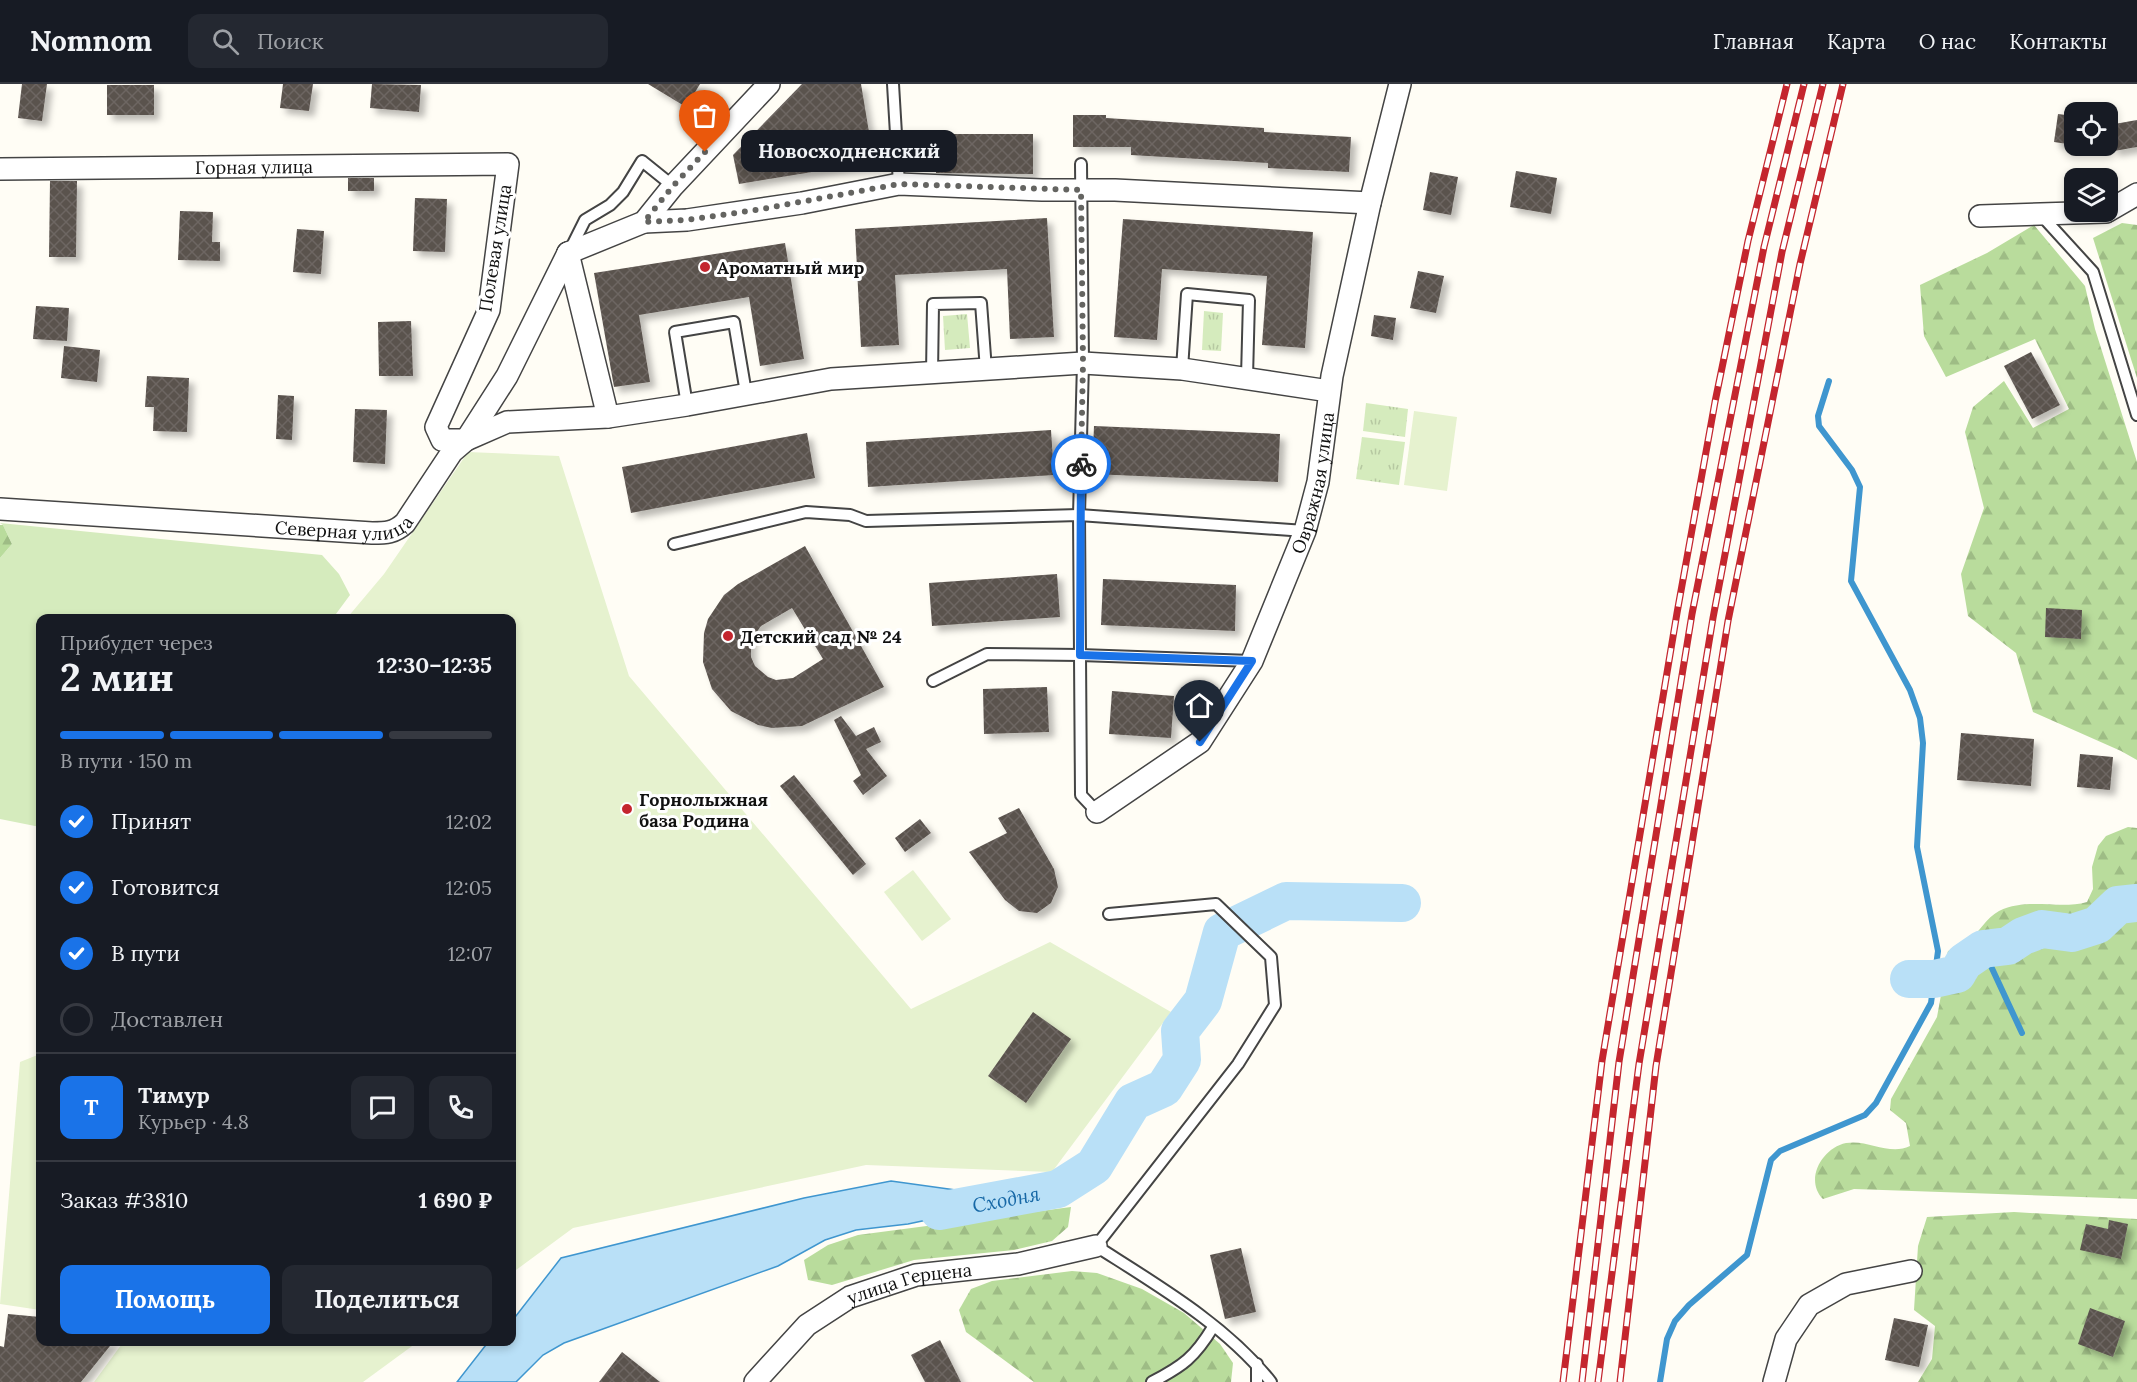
<!DOCTYPE html>
<html lang="ru">
<meta charset="utf-8">
<style>
:root{--surface:#171b24;--page:#242831;--text:#f1f3f6;--muted:#9ea1a6;--line:#363941;--accent:#1a73e8}
body{margin:0;font-family:Lora,serif;background:var(--page);color:var(--text);height:100vh;display:flex;flex-direction:column;font-size:22px;white-space:nowrap}
*{box-sizing:border-box;margin:0}
p{font-size:20px;color:var(--muted)}
.icon{flex:none;width:33px;height:33px;fill:none;stroke:currentColor;stroke-width:2;stroke-linecap:round;stroke-linejoin:round}
.map{position:relative;flex:1;overflow:hidden}
.panel{position:absolute;left:36px;top:530px;width:480px;height:732px;display:flex;flex-direction:column;background:var(--surface);border-radius:12px;box-shadow:0 3px 9px #0003}
.panel>*{flex:none}
.buttons{position:absolute;left:2064px;top:18px;display:grid;gap:12px}
.buttons a{display:grid;place-items:center;width:54px;height:54px;border-radius:12px;background:var(--surface);box-shadow:0 3px 9px #0003;font-size:30px}
.pin{position:absolute;display:grid;place-items:center;width:51px;height:51px;color:#fff;margin:-62px -26px;border-radius:50% 50% 50% 0;rotate:-45deg;box-shadow:0 0 6px #0007}
.pin .icon{rotate:45deg}
.courier{position:absolute;display:grid;place-items:center;width:60px;height:60px;margin:-30px;border:4px solid #1a73e8;border-radius:50%;background:#fff;color:#222;box-shadow:0 2px 8px #0007}
.bubble{position:absolute;height:42px;border-radius:12px;background:var(--surface);box-shadow:0 3px 9px #0003;font-size:20px;font-weight:700;line-height:42px;text-align:center}
.overview em{font-style:normal;font-weight:700}
.overview div{display:flex;flex-direction:column-reverse}
.overview{display:flex;align-items:center;justify-content:space-between;height:102px;padding:0 24px}
h1{font-size:39px;font-weight:700;line-height:45px}
.bar{display:grid;grid-template-columns:repeat(4,1fr);gap:9px 6px;align-content:center;height:72px;padding:0 24px}
.bar i{height:8px;border-radius:4px;background:var(--line)}
.bar .active{background:var(--accent)}
.bar p{grid-column:span 4}
.line{display:flex;align-items:center;gap:15px;padding:0 24px;border-top:2px solid var(--line)}
.line div{flex:1}
.round{display:grid;place-items:center;flex:none;width:63px;height:63px;border-radius:12px;background:var(--page)}
ol{padding:0 24px;list-style:none}
li{display:flex;align-items:center;gap:18px;height:66px}
li p{margin-inline-start:auto}
li .icon{padding:6px;border-radius:50%;background:var(--accent);color:#fff;stroke-width:4}
li:last-child{color:var(--muted)}
li i{width:33px;height:33px;border:3px solid var(--line);border-radius:50%}
.action{display:flex;gap:12px;margin-top:auto;padding:12px 24px}
.action a{flex:1;height:69px;border-radius:12px;background:var(--accent);color:#fff;font-size:24px;font-weight:700;line-height:69px;text-align:center}
.action a+a{background:var(--page);color:var(--text)}
header{display:flex;align-items:center;gap:36px;box-sizing:border-box;height:84px;padding:0 30px;background:var(--surface);border-bottom:2px solid var(--line)}
header strong{font-size:28px}
nav{display:flex;gap:33px;margin-inline-start:auto;font-size:21px}
.search{width:420px;height:54px;background:var(--page);display:flex;align-items:center;gap:15px;box-sizing:border-box;padding:0 21px;border-radius:12px;color:var(--muted);font-size:22px}
.map>svg:first-child{display:block}
.grass{fill:#d5ebbd}
.forest{fill:url(#forest-firs)}
.park{fill:url(#park-tufts)}
.pitch{fill:#e6f2cf}
.water{fill:#b9e0f7;stroke:#3f96cf;stroke-width:1.5}
.lines{fill:none;stroke-linecap:round;stroke-linejoin:round}
.stream{stroke:#3f96cf;stroke-width:6}
.river{stroke:#b9e0f7;stroke-width:38}
.building{fill:url(#building-cross-hatch);fill-rule:evenodd;filter:url(#shadow)}
.lane-casing{stroke:#444;stroke-width:14}
.street-casing{stroke:#444;stroke-width:24}
.lane{stroke:#fff;stroke-width:10}
.street{stroke:#fff;stroke-width:21}
.rail-casing{stroke:#c4262e;stroke-width:7}
.rail{stroke:#fff;stroke-width:4.5;stroke-dasharray:14;stroke-linecap:butt}
.done{stroke:#646461;stroke-width:6;stroke-dasharray:0 10.8}
.route{stroke:#1a73e8;stroke-width:8}
.poi-dot{fill:#c4262e;stroke:#fff;stroke-width:2}
.labels{text-anchor:middle;dominant-baseline:central;stroke-width:6;stroke-linejoin:round;paint-order:stroke}
.street-label{font-size:18px;fill:#111;stroke:#fff}
.poi-label{font-size:18px;font-weight:bold;fill:#111;stroke:#fff;text-anchor:start}
.water-label{font-size:20px;font-style:italic;fill:#1768a6;stroke:#fff}
</style>
<header>
<strong>Nomnom</strong>
<div class="search"><svg class="icon" aria-label="search" viewBox="0 0 24 24"><circle cx="10" cy="10" r="6"/><path d="M15 15l6 6"/></svg>Поиск</div>
<nav><a>Главная</a><a>Карта</a><a>О нас</a><a>Контакты</a></nav>
</header>
<div class="map">
<svg width="2137" height="1298" viewBox="0 0 2137 1298">
<defs>
<pattern id="forest-firs" width="22" height="20" patternUnits="userSpaceOnUse" patternTransform="scale(1.5)"><rect width="22" height="20" fill="#b9dc9c"/><path d="M5 1l3.5 6h-7zM16 11l3.5 6h-7z" fill="#9ebc85"/></pattern>
<pattern id="park-tufts" width="24" height="20" patternUnits="userSpaceOnUse" patternTransform="scale(1.5)"><rect width="24" height="20" fill="#d5ebbd"/><path d="M3 7l-1-3M5 7V3M7 7l1-3M15 17l-1-3M17 17v-4M19 17l1-3" fill="none" stroke="#b6c8a1"/></pattern>
<pattern id="building-cross-hatch" width="8" height="8" patternUnits="userSpaceOnUse" patternTransform="scale(1.5)"><rect width="8" height="8" fill="#5a524d"/><path d="M0 0l8 8M0 8l8-8" fill="none" stroke="#6d6662"/></pattern>
<filter id="shadow"><feDropShadow dx="5.5" dy="5.5" stdDeviation="3" flood-color="#0004"/></filter>
</defs>
<rect width="100%" height="100%" fill="#fffdf5"/>
<polygon class="grass" points="0,439 322,471 339,490 350,511 333,534 40,534 40,743 0,735 0,474 12,460 3,441"/>
<g class="forest">
<polygon points="2122,139 2137,141 2137,294 2093,154"/>
<polygon points="2034,141 2085,202 2095,245 2137,378 2137,676 2121,667 2033,628 2016,569 1968,532 1961,490 1984,424 1965,348 1973,323 2004,297 2033,344 2069,325 2035,255 1946,293 1924,252 1920,201 1987,169"/>
<polygon points="0,441 3,441 12,460 0,474"/>
<path d="M2128,743L2137,744V1115L1854,1105L1823,1115C1804,1096 1822,1064 1846,1059C1868,1055 1889,1072 1910,1062L1906,1039L1890,1026L1891,1015L1937,933L1941,911L1939,900L1948,867C1955,864 1964,862 1969,857C1980,847 1986,834 1999,827C2028,813 2059,826 2087,818L2093,805L2092,783L2098,762L2106,752Z"/>
<polygon points="1071,1123 1068,1143 1052,1157 1014,1166 914,1176 832,1201 808,1196 804,1176 828,1161 858,1151"/>
<polygon points="2014,1128 2137,1135 2137,1298 1918,1298 1932,1275 1935,1242 1914,1226 1918,1162 1927,1133"/>
<polygon points="1072,1187 1097,1189 1142,1205 1184,1229 1220,1260 1233,1279 1231,1298 1034,1298 966,1248 959,1226 971,1205 992,1197"/>
</g>
<g class="park">
<polygon points="1204,227 1223,229 1221,267 1202,266"/>
<polygon points="967,230 970,264 945,266 943,232"/>
<polygon points="1366,319 1408,325 1405,353 1363,347"/>
<polygon points="1362,353 1405,358 1399,401 1356,395"/>
</g>
<g class="pitch">
<polygon points="1414,327 1457,333 1447,407 1404,401"/>
<polygon points="468,368 559,372 629,592 911,925 1050,858 1171,928 1052,1088 866,1081 573,1144 512,1189 512,534 347,534 384,490"/>
<polygon points="913,786 951,835 922,857 884,808"/>
<polygon points="40,970 40,1226 0,1220 20,978"/>
<polygon points="124,1257 419,1257 363,1298 94,1298"/>
</g>
<polygon class="water" points="891,1097 963,1107 972,1109 989,1118 988,1123 908,1140 856,1146 825,1156 778,1182 564,1259 543,1271 516,1298 457,1298 489,1257 512,1257 512,1237 561,1174 804,1114"/>
<g class="lines">
<g class="stream">
<polyline points="1983,865 2022,949"/>
<polyline points="1660,1298 1667,1255 1675,1237 1689,1221 1747,1171 1771,1076 1780,1067 1865,1031 1876,1019 1931,919 1938,867 1917,763 1923,659 1920,634 1910,606 1851,497 1860,403 1852,386 1819,342 1818,332 1829,297"/>
</g>
<g class="river">
<polyline points="1909,895 1934,895 1957,890 1964,878 1983,865 2008,862 2023,852 2042,845 2072,849 2097,841 2118,821 2137,819"/>
<path id="s1" d="M939,1127L1058,1105L1094,1082L1133,1018L1164,1004L1182,976L1180,947L1203,917L1222,848L1286,817L1402,819"/>
</g>
</g>
<g class="building">
<polygon points="22,0 47,0 42,37 18,34"/>
<polygon points="283,0 313,0 309,27 280,24"/>
<polygon points="372,0 421,1 419,28 370,24"/>
<polygon points="648,0 700,0 686,23"/>
<polygon points="802,0 861,0 874,78 739,100 733,71"/>
<rect x="107" y="1" width="47" height="30"/>
<polygon points="2058,30 2074,32 2074,61 2054,58"/>
<polygon points="1073,31 1106,31 1106,34 1264,44 1264,48 1351,53 1349,88 1268,84 1268,79 1131,71 1131,63 1073,63"/>
<polygon points="2137,36 2137,63 2114,67 2109,41"/>
<polygon points="936,50 1033,50 1033,90 936,89"/>
<polygon points="1516,87 1557,94 1551,130 1510,123"/>
<polygon points="1430,88 1458,93 1451,131 1423,126"/>
<rect x="348" y="94" width="26" height="13"/>
<polygon points="50,97 77,97 76,173 49,173"/>
<polygon points="415,114 447,115 445,168 413,167"/>
<polygon points="180,127 213,128 212,158 220,158 220,177 178,176"/>
<polygon points="1047,134 1054,253 1010,255 1007,185 895,191 899,261 861,263 855,145"/>
<polygon points="1123,135 1313,148 1305,264 1262,261 1267,192 1162,185 1157,256 1114,253"/>
<polygon points="297,145 324,147 321,190 293,188"/>
<polygon points="785,159 804,275 760,282 749,213 639,231 650,298 614,303 594,189"/>
<polygon points="1418,187 1444,192 1436,229 1410,224"/>
<polygon points="36,222 69,224 67,257 33,255"/>
<polygon points="1374,231 1396,234 1393,256 1371,252"/>
<polygon points="411,237 413,292 379,292 378,238"/>
<polygon points="64,262 100,266 97,298 61,294"/>
<polygon points="2031,268 2060,321 2032,335 2004,282"/>
<polygon points="147,292 189,294 187,348 153,347 154,323 145,323"/>
<polygon points="278,311 294,312 292,356 276,355"/>
<polygon points="355,325 387,326 385,380 353,378"/>
<polygon points="1094,342 1280,350 1278,398 1092,390"/>
<polygon points="1051,346 1054,391 868,403 866,358"/>
<polygon points="807,349 815,394 631,429 622,383"/>
<path d="M805,462L884,603L802,642L772,644L758,641L731,627L712,605L703,578L704,549L708,535L724,511L738,500ZM792,524L823,575L793,594L776,596L768,593L755,582L751,573V556L761,542Z"/>
<polygon points="1057,490 1060,533 932,542 929,499"/>
<polygon points="1103,495 1236,501 1235,547 1101,541"/>
<polygon points="2046,524 2082,526 2081,555 2045,553"/>
<polygon points="1047,603 1049,648 984,650 983,605"/>
<polygon points="1112,607 1174,612 1171,654 1109,650"/>
<polygon points="841,632 856,652 874,643 881,658 866,665 887,692 863,711 853,697 861,691 834,636"/>
<polygon points="1961,649 2034,655 2031,702 1957,696"/>
<polygon points="2080,670 2113,673 2110,706 2077,703"/>
<polygon points="794,691 866,780 853,791 780,702"/>
<polygon points="1019,724 1054,785 1058,803 1051,819 1037,829 1019,827 1005,816 969,768 1007,749 998,734"/>
<polygon points="920,735 931,749 905,768 895,754"/>
<polygon points="1033,928 1071,955 1026,1019 988,992"/>
<polygon points="2109,1136 2128,1140 2121,1175 2080,1166 2086,1140 2108,1145"/>
<polygon points="1241,1164 1256,1228 1225,1235 1210,1171"/>
<polygon points="2090,1224 2125,1237 2113,1273 2078,1260"/>
<polygon points="8,1230 40,1233 40,1257 114,1257 81,1298 0,1298 0,1262 4,1263"/>
<polygon points="1894,1234 1928,1241 1919,1283 1885,1276"/>
<polygon points="940,1256 961,1298 925,1298 911,1271"/>
<polygon points="622,1268 660,1298 599,1298"/>
</g>
<g class="lines">
<g class="lane-casing">
<g id="lane">
<polyline points="893,0 899,100"/>
<polyline points="1081,80 1083,279 1079,431 1081,711 1097,728"/>
<polyline points="2041,131 2093,188 2137,331"/>
<polyline points="570,166 585,136 610,121 623,108 642,77 673,102"/>
<polyline points="1182,285 1187,210 1249,216 1247,293"/>
<polyline points="932,290 933,220 981,219 986,286"/>
<polyline points="687,321 675,248 734,238 746,309"/>
<polyline points="674,460 806,428 850,431 866,437 1079,431 1305,447"/>
<polyline points="933,597 987,570 1080,571 1252,577"/>
<path d="M1109,830L1216,820L1271,873L1275,921L1238,980L1096,1162C1157,1201 1226,1241 1271,1298"/>
<polyline points="1257,1280 1257,1298"/>
<path d="M1152,1298C1183,1282 1195,1273 1213,1243"/>
</g>
</g>
<g class="street-casing">
<g id="street">
<path id="s2" d="M0,85L508,80L489,226L436,343L442,356H466L507,338L608,333"/>
<polyline points="2108,127 2137,110"/>
<polyline points="1980,132 2106,128"/>
<polyline points="644,138 687,136 802,119 899,100 1042,106 1115,106 1370,119"/>
<polyline points="568,169 608,333 687,321 831,295 1083,279 1182,285 1329,307"/>
<polyline points="568,169 644,138 673,102 769,0"/>
<path id="s3" d="M0,425L372,449C386,449 394,449 405,439L452,368L466,356L507,292L568,169"/>
<path id="s4" d="M1097,728L1200,658L1252,577L1305,447L1318,398L1332,292L1370,119L1400,0"/>
<path id="s5" d="M755,1298L807,1241L850,1213L916,1191L1018,1180L1096,1162"/>
<polyline points="1774,1298 1786,1255 1809,1221 1846,1200 1911,1187"/>
</g>
</g>
<use href="#lane" class="lane"/>
<use href="#street" class="street"/>
<g class="rail-casing">
<g id="rail">
<polyline points="1563,1298 1602,977 1677,529 1715,318 1748,157 1787,0"/>
<polyline points="1582,1298 1619,978 1692,530 1764,163 1804,0"/>
<polyline points="1598,1298 1639,980 1713,534 1782,168 1823,0"/>
<polyline points="1620,1298 1656,982 1728,537 1800,180 1843,0"/>
</g>
</g>
<use href="#rail" class="rail"/>
</g>
<g class="lines">
<polyline class="done" points="705,68 673,102 644,138 687,136 756,126 899,100 1081,106 1083,279 1081,380"/>
<polyline class="route" points="1081,380 1080,571 1252,577 1200,658"/>
</g>
<g class="poi-dot">
<circle cx="705" cy="183" r="6"/>
<circle cx="728" cy="552" r="6"/>
<circle cx="627" cy="725" r="6"/>
</g>
<g class="labels">
<g class="street-label">
<text stroke="none"><textPath href="#s2" startOffset="254">Горная улица</textPath></text>
<text transform="translate(495 164) rotate(-81)">Полевая улица</text>
<text stroke="none"><textPath href="#s4" startOffset="410">Овражная улица</textPath></text>
<text stroke="none"><textPath href="#s3" startOffset="345">Северная улица</textPath></text>
<text stroke="none"><textPath href="#s5" startOffset="190">улица Герцена</textPath></text>
</g>
<g class="poi-label">
<text x="717" y="183">Ароматный мир</text>
<text x="740" y="552">Детский сад № 24</text>
<text x="639" y="715">Горнолыжная<tspan x="639" dy="21">база Родина</tspan></text>
</g>
<g class="water-label">
<text stroke="none"><textPath href="#s1" startOffset="68">Сходня</textPath></text>
</g>
</g>
</svg>
<div class="buttons">
<a><svg class="icon" aria-label="locate" viewBox="0 0 24 24"><circle cx="12" cy="12" r="6"/><path d="M12 2v4M12 18v4M2 12h4M18 12h4"/></svg></a>
<a><svg class="icon" aria-label="layers" viewBox="0 0 24 24"><path d="M12 4l9 5-9 5-9-5zM3 14l9 5 9-5"/></svg></a>
</div>
<div class="pin" style="left:705px;top:68px;background:#ea580c"><svg class="icon" aria-label="bag" viewBox="0 0 24 24"><path d="M5 8h14l-1 12H6zM9 8a3 3 0 0 1 6 0"/></svg></div>
<div class="pin" style="left:1200px;top:658px;background:#1f2937"><svg class="icon" aria-label="home" viewBox="0 0 24 24"><path d="M3 11l9-7 9 7M6 9v11h12V9"/></svg></div>
<div class="courier" style="left:1081px;top:380px"><svg class="icon" aria-label="bike" viewBox="0 0 24 24"><circle cx="6" cy="16" r="4"/><circle cx="18" cy="16" r="4"/><path d="M6 16l4-8h5l3 8M10 8l3 8H6M13 5h3"/></svg></div>
<div class="bubble" style="left:741px;top:46px;width:216px">Новосходненский</div>
<section class="panel">
<div class="overview"><div><h1>2 мин</h1><p>Прибудет через</p></div><em>12:30–12:35</em></div>
<div class="bar"><i class="active"></i><i class="active"></i><i class="active"></i><i></i><p>В пути · 150 m</p></div>
<ol>
<li><svg class="icon" aria-label="check" viewBox="0 0 24 24"><path d="M5 12l5 5 9-10"/></svg>Принят<p>12:02</p></li>
<li><svg class="icon" aria-label="check" viewBox="0 0 24 24"><path d="M5 12l5 5 9-10"/></svg>Готовится<p>12:05</p></li>
<li><svg class="icon" aria-label="check" viewBox="0 0 24 24"><path d="M5 12l5 5 9-10"/></svg>В пути<p>12:07</p></li>
<li><i></i>Доставлен</li>
</ol>
<div class="line" style="height:108px"><b class="round" style="background:var(--accent);color:#fff">Т</b><div><b>Тимур</b><p>Курьер · 4.8</p></div><a class="round"><svg class="icon" aria-label="chat" viewBox="0 0 24 24"><path d="M4 5h16v11H9l-5 4z"/></svg></a><a class="round"><svg class="icon" aria-label="phone" viewBox="0 0 24 24"><path d="M5 4h4l2 5-3 2q2 4 5 5l2-3 5 2v4C11 20 4 13 5 4z"/></svg></a></div>
<div class="line" style="height:78px"><div>Заказ #3810</div><b>1 690 ₽</b></div>
<div class="action"><a>Помощь</a><a>Поделиться</a></div>
</section>
</div>
